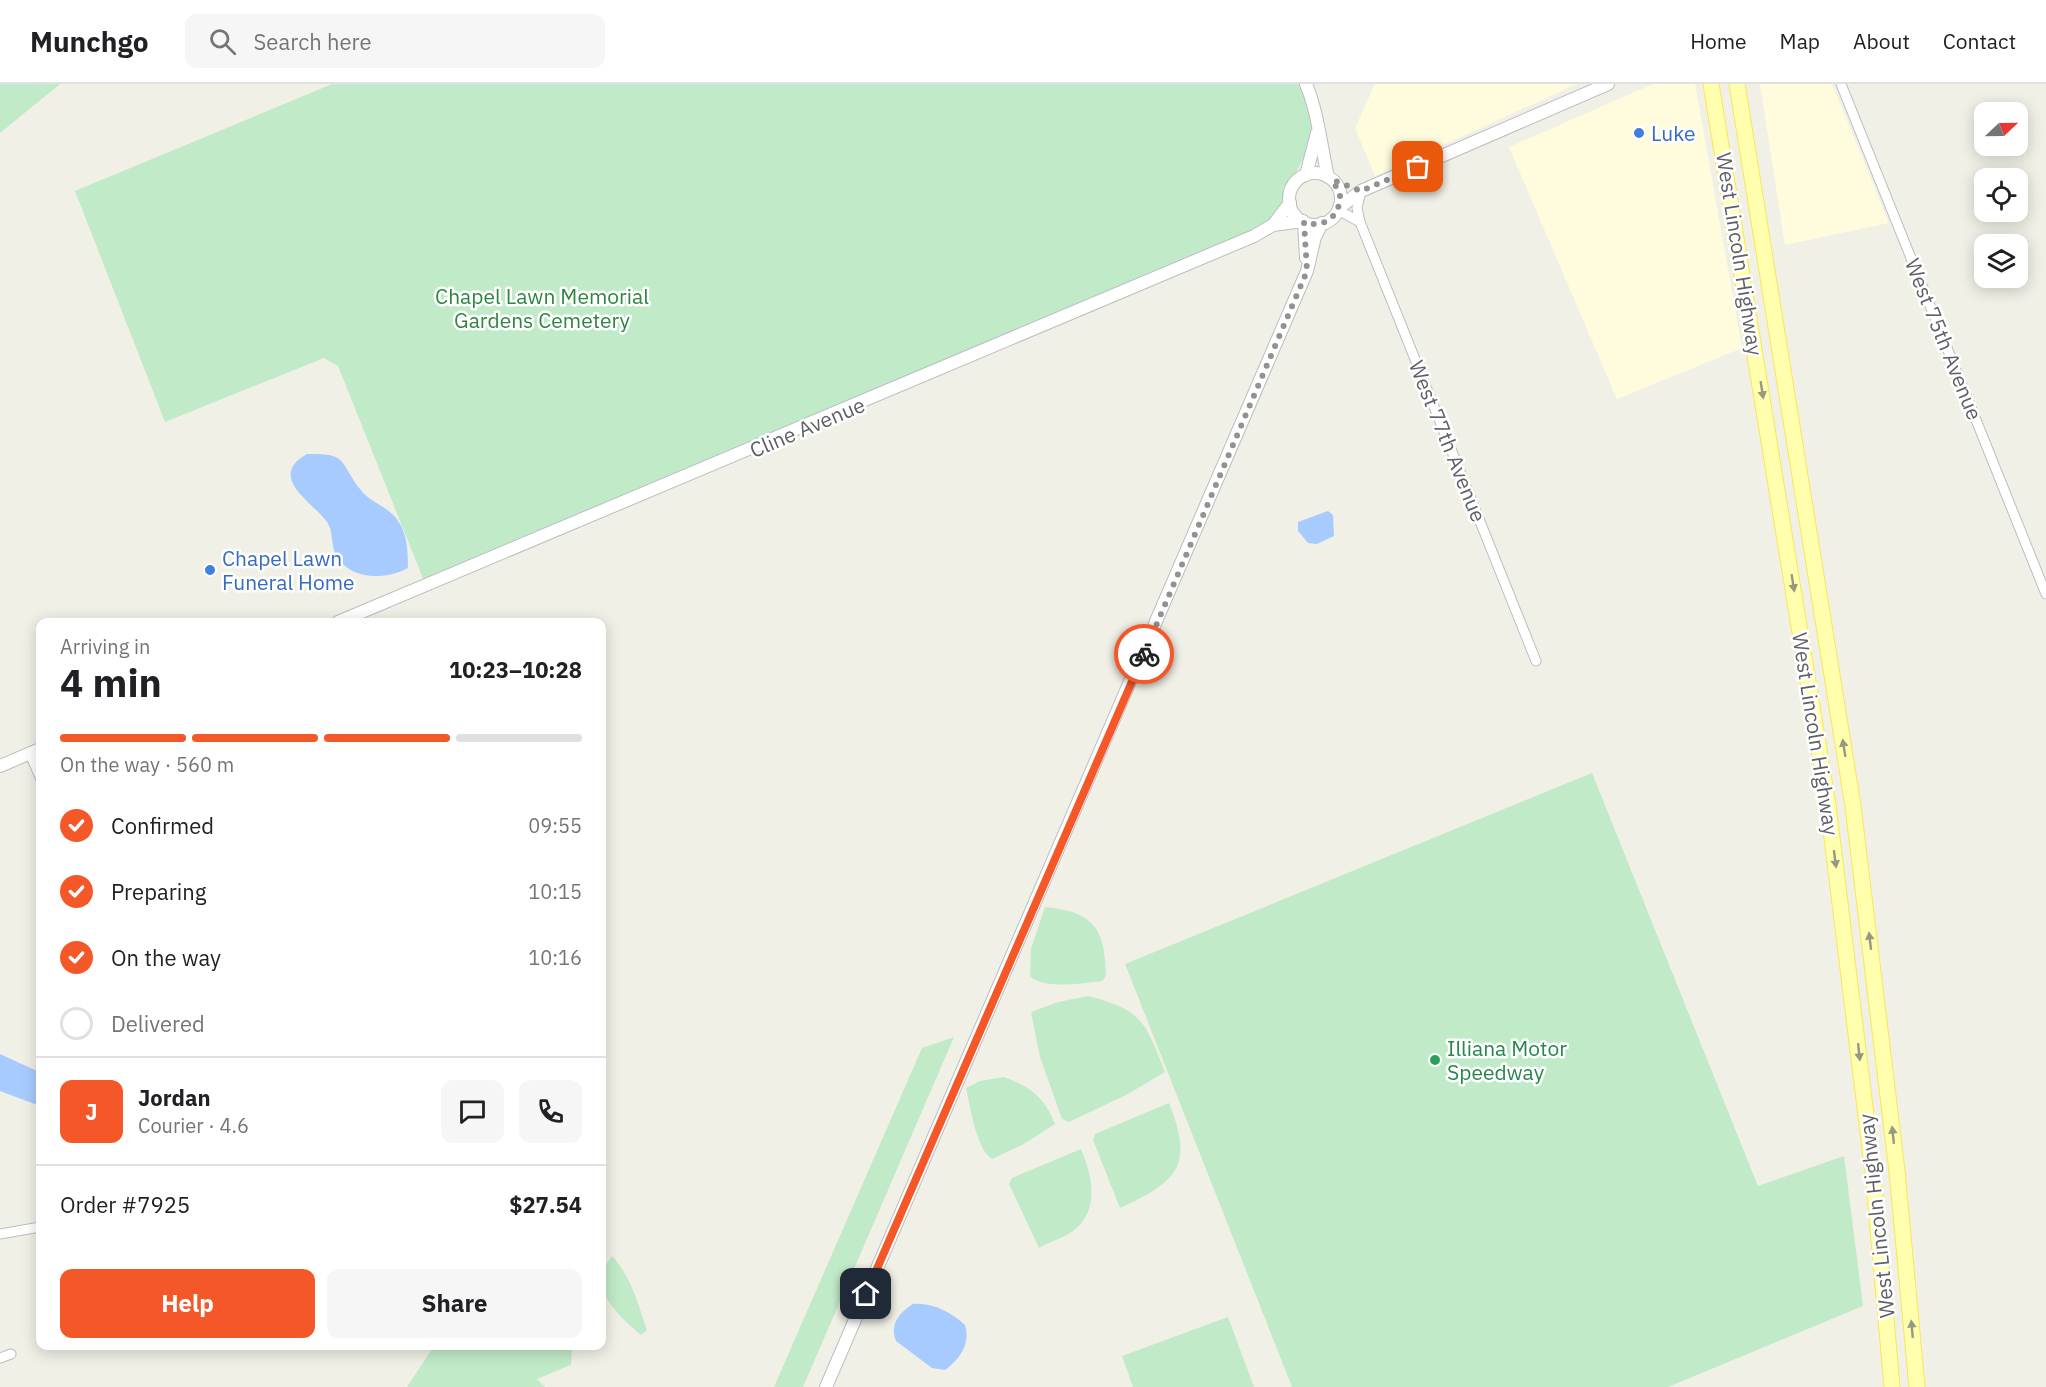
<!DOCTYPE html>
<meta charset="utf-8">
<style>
:root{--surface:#fff;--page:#f6f6f6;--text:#202124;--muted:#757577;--line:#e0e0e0;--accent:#f55828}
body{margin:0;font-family:"IBM Plex Sans",sans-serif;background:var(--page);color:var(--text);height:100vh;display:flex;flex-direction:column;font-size:22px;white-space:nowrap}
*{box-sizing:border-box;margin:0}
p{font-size:20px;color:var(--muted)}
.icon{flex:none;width:33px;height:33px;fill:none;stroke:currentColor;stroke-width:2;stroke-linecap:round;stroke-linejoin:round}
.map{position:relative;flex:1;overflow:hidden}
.panel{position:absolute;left:36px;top:534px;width:570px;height:732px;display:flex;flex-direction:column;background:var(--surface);border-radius:12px;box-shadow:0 3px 15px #0003}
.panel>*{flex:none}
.needle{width:39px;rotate:68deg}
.buttons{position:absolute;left:1974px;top:18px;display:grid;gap:12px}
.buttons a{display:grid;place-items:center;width:54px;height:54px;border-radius:12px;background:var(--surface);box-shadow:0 3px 15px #0003;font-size:30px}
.pin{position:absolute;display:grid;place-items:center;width:51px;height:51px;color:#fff;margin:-26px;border-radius:12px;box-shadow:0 3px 9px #0006}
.courier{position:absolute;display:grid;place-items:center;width:60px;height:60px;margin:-30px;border:4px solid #f55828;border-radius:50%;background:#fff;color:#222;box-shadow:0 2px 8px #0007}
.summary em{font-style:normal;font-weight:800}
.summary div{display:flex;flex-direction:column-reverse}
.summary{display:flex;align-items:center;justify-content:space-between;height:102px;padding:0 24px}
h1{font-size:39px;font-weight:800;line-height:45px}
.bar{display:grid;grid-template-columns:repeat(4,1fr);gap:9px 6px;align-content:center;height:72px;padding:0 24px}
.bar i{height:8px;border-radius:4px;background:var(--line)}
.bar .selected{background:var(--accent)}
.bar p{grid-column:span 4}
.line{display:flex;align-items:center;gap:15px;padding:0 24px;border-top:2px solid var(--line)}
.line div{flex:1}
.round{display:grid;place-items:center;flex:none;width:63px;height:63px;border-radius:12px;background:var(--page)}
ol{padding:0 24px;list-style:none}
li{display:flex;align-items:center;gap:18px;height:66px}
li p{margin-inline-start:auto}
li .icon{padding:6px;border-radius:50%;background:var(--accent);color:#fff;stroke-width:4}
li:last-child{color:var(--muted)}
li i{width:33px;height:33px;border:3px solid var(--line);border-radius:50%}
.button{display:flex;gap:12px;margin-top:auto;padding:12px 24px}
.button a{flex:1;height:69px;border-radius:12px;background:var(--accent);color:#fff;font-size:24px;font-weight:800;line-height:69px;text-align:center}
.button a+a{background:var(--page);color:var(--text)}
header{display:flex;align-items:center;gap:36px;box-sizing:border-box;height:84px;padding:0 30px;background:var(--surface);border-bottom:2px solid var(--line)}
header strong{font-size:28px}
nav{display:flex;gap:33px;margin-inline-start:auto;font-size:21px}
.search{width:420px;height:54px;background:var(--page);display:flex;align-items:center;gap:15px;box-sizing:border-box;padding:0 21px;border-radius:12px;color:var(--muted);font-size:22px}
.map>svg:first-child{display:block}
.commercial{fill:#fffcdd}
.green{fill:#c1eac8}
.water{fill:#a8cbff}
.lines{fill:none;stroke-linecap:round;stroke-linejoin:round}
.minor-casing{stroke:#bbbdc2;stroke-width:11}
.tertiary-casing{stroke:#bbbdc2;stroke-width:14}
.primary-casing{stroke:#fbe655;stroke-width:17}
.minor{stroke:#fff;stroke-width:9}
.tertiary{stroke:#fff;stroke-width:12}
.primary{stroke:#ffffad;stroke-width:15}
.oneway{fill:#969880}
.done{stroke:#919293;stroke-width:6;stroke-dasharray:0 10.8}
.route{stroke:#f55828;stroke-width:8}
.shop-dot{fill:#3f7fe0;stroke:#fff;stroke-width:2}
.leisure-dot{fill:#2e9e5b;stroke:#fff;stroke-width:2}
.labels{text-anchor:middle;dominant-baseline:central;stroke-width:5;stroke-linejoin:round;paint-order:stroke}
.shop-label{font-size:21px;fill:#366cbe;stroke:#fff;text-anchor:start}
.street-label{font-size:21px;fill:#5d6067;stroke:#fff}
.park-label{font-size:21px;fill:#2f8541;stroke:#fff}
.leisure-label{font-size:21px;fill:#27864d;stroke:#fff;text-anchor:start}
</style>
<header>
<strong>Munchgo</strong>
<div class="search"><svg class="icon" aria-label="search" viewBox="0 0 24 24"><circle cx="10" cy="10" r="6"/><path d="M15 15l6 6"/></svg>Search here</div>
<nav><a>Home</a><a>Map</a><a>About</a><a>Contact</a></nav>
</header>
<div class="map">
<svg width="2046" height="1303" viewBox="0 0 2046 1303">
<rect width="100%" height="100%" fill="#f1f0e6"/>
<g class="commercial">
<polygon points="1375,0 1577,0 1375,92 1355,44"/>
<polygon points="1653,0 1695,0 1742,264 1617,315 1509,63"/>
<polygon points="1760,0 1832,0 1889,139 1785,161"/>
</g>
<g class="green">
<polygon points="0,0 60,0 0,49"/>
<path d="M332,0H1301C1318,43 1313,58 1292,96C1289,102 1288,108 1286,114C1280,127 1267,139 1254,147L424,497L338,282L324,274L165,338L75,107Z"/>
<polygon points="1592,689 1758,1102 1844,1072 1863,1222 1668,1303 1292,1303 1125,880"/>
<path d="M1045,823C1094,828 1105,844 1106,892L1102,897C1084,899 1043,906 1030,892L1031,865Z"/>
<path d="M1088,912C1143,926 1145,938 1165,988L1128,1010L1069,1038L1062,1035L1040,973L1031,928L1058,918Z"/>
<polygon points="954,953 803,1303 774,1303 922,964"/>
<path d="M1004,993C1030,1002 1045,1014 1055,1040L1022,1061L992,1075C976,1065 970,1021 966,1004L980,997Z"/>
<path d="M1169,1019C1194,1082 1178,1097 1120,1124L1093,1056L1095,1050Z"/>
<path d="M1081,1065C1092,1092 1101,1125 1073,1147C1064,1154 1049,1158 1039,1164L1009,1100L1012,1094Z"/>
<path d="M612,1172C631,1192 638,1220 647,1246L641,1251C624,1236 596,1213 602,1188C603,1183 609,1177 612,1172Z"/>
<polygon points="1228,1233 1254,1303 1133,1303 1122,1272"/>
<polygon points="434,1262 575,1262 572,1266 571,1281 537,1295 545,1303 407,1303"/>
</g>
<g class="water">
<path d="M307,370C349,369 339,378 360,405C368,416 380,420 390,428C407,442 408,464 408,484C384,497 348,496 335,469C331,459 333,446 327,438C313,418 266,393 307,370Z"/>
<polygon points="1328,427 1333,431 1334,452 1317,460 1308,459 1298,447 1298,438"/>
<polygon points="0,970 37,987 40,991 40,1022 0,1007"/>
<path d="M913,1220C932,1218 951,1228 965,1241C971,1261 959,1275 945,1286L932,1284L896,1257C889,1240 900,1228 913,1220Z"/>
</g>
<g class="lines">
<g class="minor-casing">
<g id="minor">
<polyline points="1841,0 2046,510"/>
<polyline points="1361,107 1357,124 1360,138 1536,577"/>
<polyline points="1338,126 1360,138"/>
<polyline points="30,670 40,693"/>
<polyline points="0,1150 40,1143"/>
<polyline points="0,1274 11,1270"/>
</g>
</g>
<g class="tertiary-casing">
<g id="tertiary">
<path d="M1306,0C1318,29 1321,62 1328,93"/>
<circle cx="1315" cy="115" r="26"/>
<polyline points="1306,91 1317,49"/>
<polyline points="1339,124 1361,107 1608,0"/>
<polyline points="1304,138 1306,174"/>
<polyline points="1273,141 1303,137"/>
<polyline points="338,538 1254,152 1273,141 1290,119"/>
<polyline points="0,682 40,665"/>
<polyline points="826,1303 1307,187 1315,153 1322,139"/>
</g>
</g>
<g class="primary-casing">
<g id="primary">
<polyline points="1711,0 1828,721 1873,1089 1892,1303"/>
<polyline points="1737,0 1853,722 1897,1087 1917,1303"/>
</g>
</g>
<use href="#minor" class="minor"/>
<use href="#tertiary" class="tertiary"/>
<use href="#primary" class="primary"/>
</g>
<defs><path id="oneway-solid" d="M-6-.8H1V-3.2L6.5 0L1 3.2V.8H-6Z" transform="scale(1.5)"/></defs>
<g class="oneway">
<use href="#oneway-solid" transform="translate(1762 306) rotate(81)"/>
<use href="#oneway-solid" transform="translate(1793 499) rotate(81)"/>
<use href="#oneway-solid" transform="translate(1844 664) rotate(-99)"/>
<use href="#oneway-solid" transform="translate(1835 775) rotate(83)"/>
<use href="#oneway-solid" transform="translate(1870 857) rotate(-97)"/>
<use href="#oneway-solid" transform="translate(1859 968) rotate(84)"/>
<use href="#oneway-solid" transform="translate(1893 1051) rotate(-96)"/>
<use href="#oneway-solid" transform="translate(1912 1245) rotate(-95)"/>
</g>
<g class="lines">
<path class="done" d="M1144,570L1307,187L1304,138C1323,145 1340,133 1340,112L1333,96L1361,107L1418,83"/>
<polyline class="route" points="866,1210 1144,570"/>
</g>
<g class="shop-dot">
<circle cx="1639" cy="49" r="6"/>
<circle cx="210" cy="486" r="6"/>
</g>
<circle class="leisure-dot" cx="1435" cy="976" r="6"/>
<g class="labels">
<g class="shop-label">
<text x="1651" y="49">Luke</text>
<text x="222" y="474">Chapel Lawn<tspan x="222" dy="24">Funeral Home</tspan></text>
</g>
<g class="street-label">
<text transform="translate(1740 170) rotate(81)">West Lincoln Highway</text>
<text transform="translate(1944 255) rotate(68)">West 75th Avenue</text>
<text transform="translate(807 343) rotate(-23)">Cline Avenue</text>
<text transform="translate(1448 357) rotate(68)">West 77th Avenue</text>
<text transform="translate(1816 650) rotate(81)">West Lincoln Highway</text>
<text transform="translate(1876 1132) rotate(-96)">West Lincoln Highway</text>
</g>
<g class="park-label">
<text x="542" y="212">Chapel Lawn Memorial<tspan x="542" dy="24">Gardens Cemetery</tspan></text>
</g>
<g class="leisure-label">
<text x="1447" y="964">Illiana Motor<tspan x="1447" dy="24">Speedway</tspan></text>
</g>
</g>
</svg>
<div class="buttons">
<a><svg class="needle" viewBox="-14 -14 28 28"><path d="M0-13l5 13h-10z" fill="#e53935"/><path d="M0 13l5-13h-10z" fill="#757577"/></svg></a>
<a><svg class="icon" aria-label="locate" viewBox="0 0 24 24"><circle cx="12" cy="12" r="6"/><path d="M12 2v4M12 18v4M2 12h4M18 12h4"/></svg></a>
<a><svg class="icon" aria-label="layers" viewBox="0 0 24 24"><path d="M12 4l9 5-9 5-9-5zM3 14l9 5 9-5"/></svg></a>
</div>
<div class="pin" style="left:1418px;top:83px;background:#ea580c"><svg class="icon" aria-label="bag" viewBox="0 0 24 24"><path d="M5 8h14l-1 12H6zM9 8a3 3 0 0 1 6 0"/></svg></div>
<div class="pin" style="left:866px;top:1210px;background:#1f2937"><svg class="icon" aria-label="home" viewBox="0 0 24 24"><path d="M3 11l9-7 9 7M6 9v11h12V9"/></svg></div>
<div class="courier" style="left:1144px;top:570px"><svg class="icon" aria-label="bike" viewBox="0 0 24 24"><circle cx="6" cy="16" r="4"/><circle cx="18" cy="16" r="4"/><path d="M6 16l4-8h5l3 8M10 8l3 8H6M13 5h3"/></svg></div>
<section class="panel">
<div class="summary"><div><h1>4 min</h1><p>Arriving in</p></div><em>10:23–10:28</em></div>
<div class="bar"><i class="selected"></i><i class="selected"></i><i class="selected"></i><i></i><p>On the way · 560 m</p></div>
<ol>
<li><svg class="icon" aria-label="check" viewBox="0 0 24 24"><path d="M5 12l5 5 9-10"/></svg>Confirmed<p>09:55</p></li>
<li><svg class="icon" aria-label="check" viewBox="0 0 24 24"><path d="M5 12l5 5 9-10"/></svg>Preparing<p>10:15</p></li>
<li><svg class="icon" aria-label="check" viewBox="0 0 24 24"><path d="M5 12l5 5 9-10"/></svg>On the way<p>10:16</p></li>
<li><i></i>Delivered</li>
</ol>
<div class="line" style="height:108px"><b class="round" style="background:var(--accent);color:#fff">J</b><div><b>Jordan</b><p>Courier · 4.6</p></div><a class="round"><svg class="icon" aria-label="chat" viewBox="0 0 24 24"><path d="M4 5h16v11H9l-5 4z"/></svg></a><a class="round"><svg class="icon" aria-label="phone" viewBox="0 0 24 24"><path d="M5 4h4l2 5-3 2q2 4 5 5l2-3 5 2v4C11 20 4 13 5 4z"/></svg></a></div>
<div class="line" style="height:78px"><div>Order #7925</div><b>$27.54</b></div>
<div class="button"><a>Help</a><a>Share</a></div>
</section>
</div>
